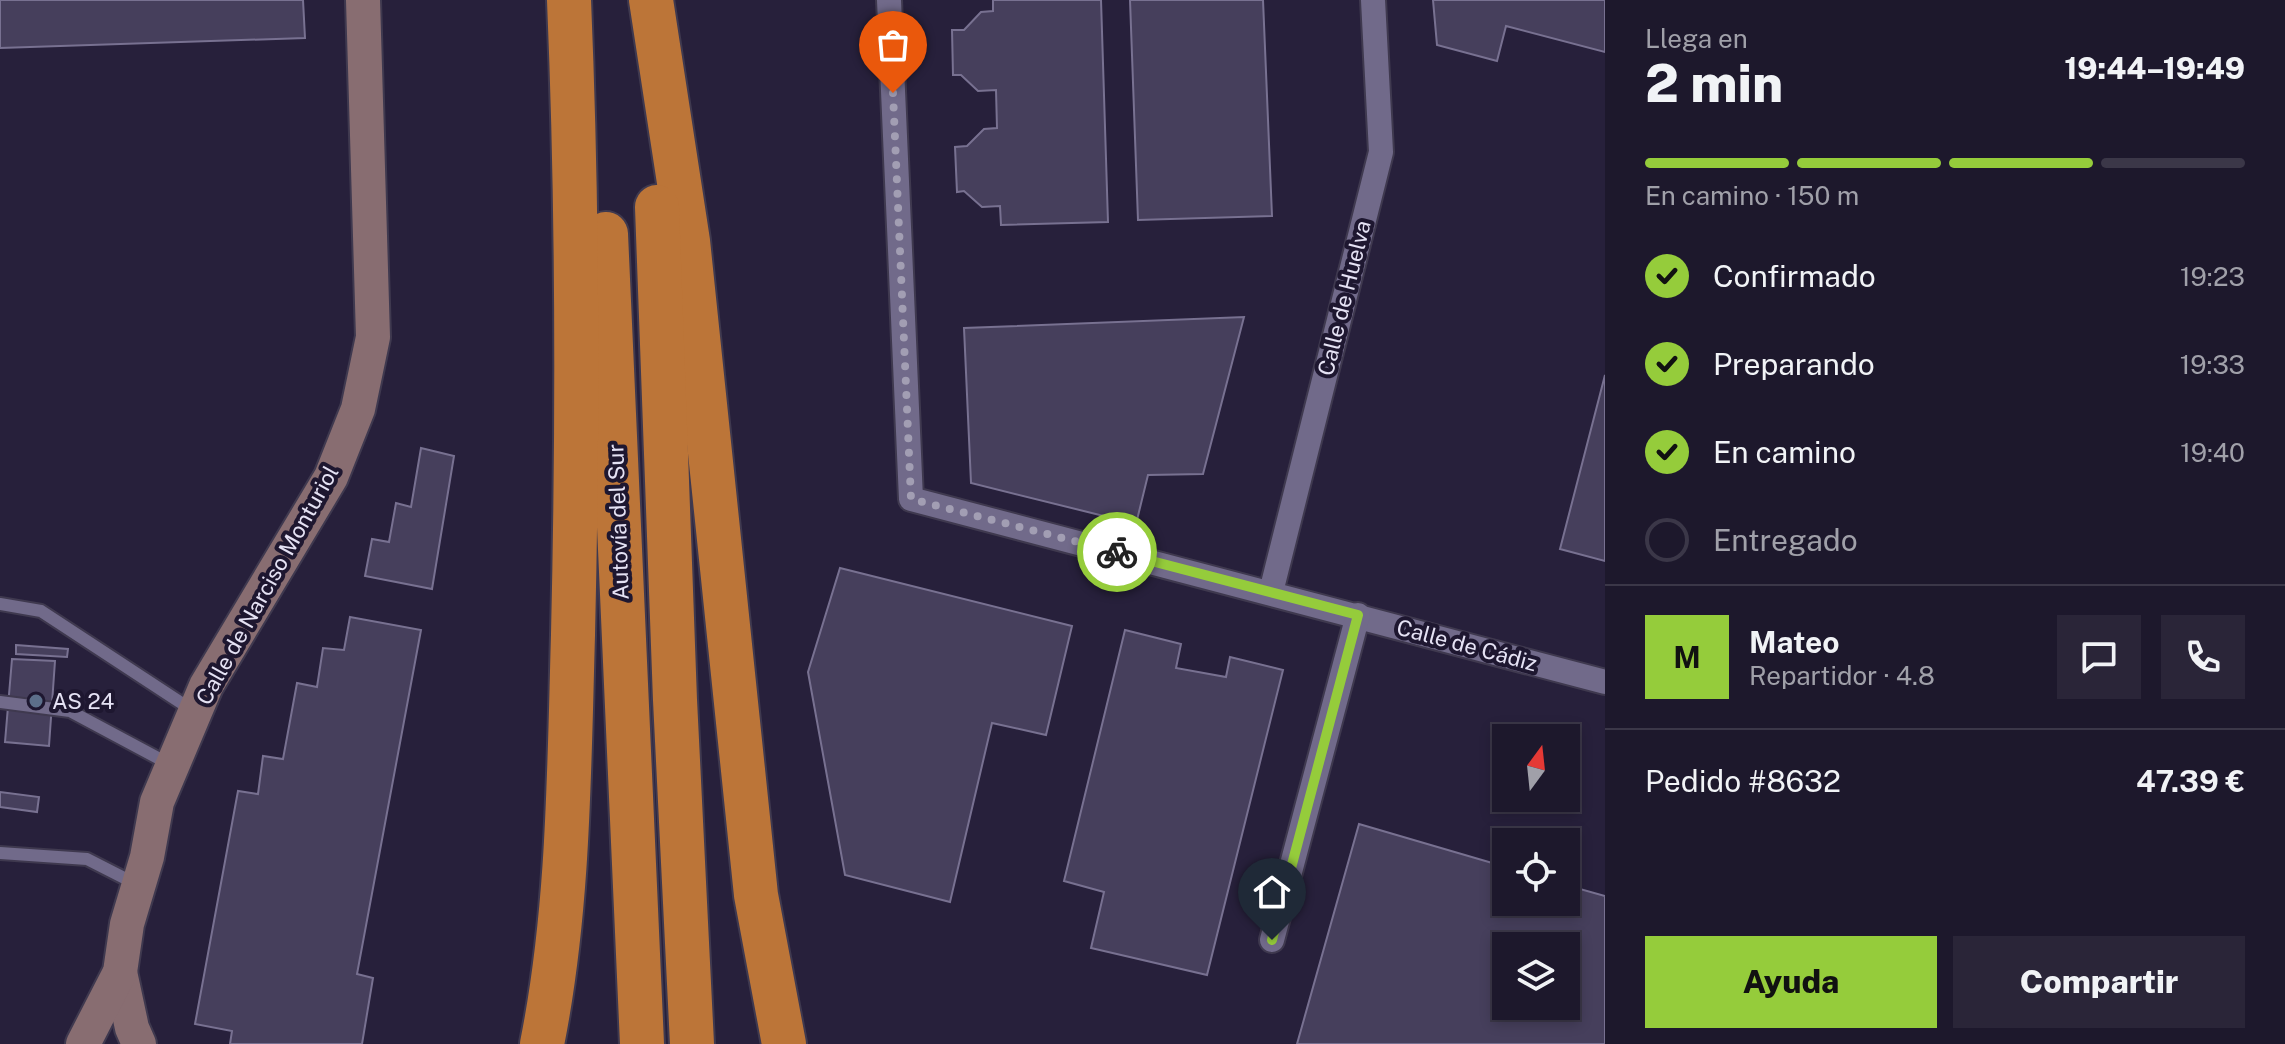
<!DOCTYPE html>
<html lang="es">
<meta charset="utf-8">
<style>
:root{--surface:#1d182c;--page:#2a2538;--text:#f1f3f6;--muted:#a0a0a9;--line:#3b3748;--accent:#95cc3b}
body{margin:0;font-family:"Public Sans",sans-serif;background:var(--page);color:var(--text);height:100vh;display:flex;flex-direction:column;font-size:30px;white-space:nowrap}
*{box-sizing:border-box;margin:0}
p{font-size:26px;color:var(--muted)}
.icon{flex:none;width:44px;height:44px;fill:none;stroke:currentColor;stroke-width:2;stroke-linecap:round;stroke-linejoin:round}
.map{position:relative;flex:1;overflow:hidden}
.sheet{display:flex;flex-direction:column;background:var(--surface);width:680px}
.sheet>*{flex:none}
.needle{width:52px;rotate:15deg}
.fabs{position:absolute;left:1492px;top:724px;display:grid;gap:16px}
.fabs a{display:grid;place-items:center;width:88px;height:88px;border-radius:0px;background:var(--surface);box-shadow:0 4px 12px #0003,0 0 0 2px var(--line);font-size:40px}
.pin{position:absolute;display:grid;place-items:center;width:68px;height:68px;color:#fff;margin:-82px -34px;border-radius:50% 50% 50% 0;rotate:-45deg;box-shadow:0 0 8px #0007}
.pin .icon{rotate:45deg}
.courier{position:absolute;display:grid;place-items:center;width:80px;height:80px;margin:-40px;border:6px solid #95cc3b;border-radius:50%;background:#fff;color:#222;box-shadow:0 2px 10px #0007}
.overview em{font-style:normal;font-weight:800}
.overview div{display:flex;flex-direction:column-reverse}
.overview{display:flex;align-items:center;justify-content:space-between;height:136px;padding:0 40px}
h1{font-size:52px;font-weight:800;line-height:60px}
.bar{display:grid;grid-template-columns:repeat(4,1fr);gap:12px 8px;align-content:center;height:96px;padding:0 40px}
.bar i{height:10px;border-radius:6px;background:var(--line)}
.bar .on{background:var(--accent)}
.bar p{grid-column:span 4}
.line{display:flex;align-items:center;gap:20px;padding:0 40px;border-top:2px solid var(--line)}
.line div{flex:1}
.round{display:grid;place-items:center;flex:none;width:84px;height:84px;border-radius:0px;background:var(--page)}
ol{padding:0 40px;list-style:none}
li{display:flex;align-items:center;gap:24px;height:88px}
li p{margin-inline-start:auto}
li .icon{padding:8px;border-radius:50%;background:var(--accent);color:#111;stroke-width:4}
li:last-child{color:var(--muted)}
li i{width:44px;height:44px;border:4px solid var(--line);border-radius:50%}
.cta{display:flex;gap:16px;margin-top:auto;padding:16px 40px}
.cta a{flex:1;height:92px;border-radius:0px;background:var(--accent);color:#111;font-size:32px;font-weight:800;line-height:92px;text-align:center}
.cta a+a{background:var(--page);color:var(--text)}
main{display:flex;flex:1;min-height:0}
.map>svg:first-child{display:block}
.building{fill:#463f5c;stroke:#787191;stroke-width:2;fill-rule:evenodd}
.lines{fill:none;stroke-linecap:round;stroke-linejoin:round}
.lane-casing{stroke:#3f394f;stroke-width:16}
.street-casing{stroke:#3f394f;stroke-width:28}
.secondary-casing{stroke:#3f394f;stroke-width:38}
.highway-casing{stroke:#3f394f;stroke-width:48}
.lane{stroke:#716a8a;stroke-width:12}
.street{stroke:#716a8a;stroke-width:24}
.secondary{stroke:#886d71;stroke-width:34}
.highway{stroke:#bc7538;stroke-width:44}
.done{stroke:#a29eb3;stroke-width:8;stroke-dasharray:0 14.4}
.route{stroke:#95cc3b;stroke-width:10}
.service-dot{fill:#5c6f8a;stroke:#1e1730;stroke-width:3}
.labels{text-anchor:middle;dominant-baseline:central;stroke-width:8;stroke-linejoin:round;paint-order:stroke}
.street-label{font-size:22px;fill:#e5e2f4;stroke:#1e1730}
.poi-label{font-size:22px;fill:#e5e2f4;stroke:#1e1730;text-anchor:start}
</style>
<main>
<div class="map">
<svg width="1605" height="1044" viewBox="0 0 1605 1044">
<rect width="100%" height="100%" fill="#27203b"/>
<g class="building">
<polygon points="0,0 303,0 305,38 0,48"/>
<polygon points="993,0 1101,0 1108,222 1001,225 1000,206 982,207 964,191 957,192 955,147 967,146 984,129 997,128 996,90 978,91 961,75 953,75 952,30 964,30 981,12 993,11"/>
<polygon points="1130,0 1263,0 1272,216 1138,220"/>
<polygon points="1433,0 1605,0 1605,52 1506,26 1497,61 1437,45"/>
<polygon points="1244,317 1203,474 1148,475 1136,524 971,483 964,328"/>
<polygon points="1605,375 1605,561 1560,549"/>
<polygon points="421,448 454,456 432,589 365,576 372,539 389,542 396,503 411,507"/>
<polygon points="840,568 1072,626 1046,735 992,723 950,902 845,875 808,672"/>
<polygon points="350,617 421,630 357,974 373,978 362,1044 230,1044 232,1031 195,1024 238,791 258,794 263,756 283,759 297,683 317,687 323,648 344,650"/>
<polygon points="1125,630 1181,644 1176,668 1226,677 1230,657 1283,670 1207,975 1091,948 1104,892 1064,881"/>
<polygon points="16,645 68,649 67,657 16,654"/>
<polygon points="12,659 55,661 49,746 5,742"/>
<polygon points="0,792 39,797 37,812 0,807"/>
<path d="M1359,824L1506,867V902H1566V885L1605,896V1044H1297ZM1506,946H1566V1006H1506Z"/>
</g>
<g class="lines">
<g class="lane-casing">
<g id="lane">
<polyline points="0,604 41,611 192,710"/>
<polyline points="0,702 70,711 171,765"/>
<polyline points="0,853 87,859 138,885"/>
</g>
</g>
<g class="street-casing">
<g id="street">
<polyline points="889,0 911,499 1605,682"/>
<polyline points="1271,592 1381,152 1373,0"/>
<polyline points="1272,940 1358,615"/>
</g>
</g>
<g class="secondary-casing">
<g id="secondary">
<polyline points="120,972 132,1028 139,1044"/>
<polyline points="83,1044 120,972 127,924 147,857 157,802 206,686 331,477 358,409 373,337 363,0"/>
</g>
</g>
<g class="highway-casing">
<g id="highway">
<polyline points="651,0 688,241 756,895 784,1044"/>
<polyline points="657,207 675,700 692,1044"/>
<polyline points="606,234 642,1044"/>
<path d="M542,1044C569,910 569,771 573,635C578,422 578,212 569,0"/>
</g>
</g>
<use href="#lane" class="lane"/>
<use href="#street" class="street"/>
<use href="#secondary" class="secondary"/>
<use href="#highway" class="highway"/>
</g>
<g class="lines">
<polyline class="done" points="893,93 911,499 1117,552"/>
<polyline class="route" points="1117,552 1358,615 1272,940"/>
</g>
<circle class="service-dot" cx="36" cy="701" r="8"/>
<g class="labels">
<g class="street-label">
<text transform="translate(1344 298) rotate(-76)">Calle de Huelva</text>
<text transform="translate(618 522) rotate(-92)">Autovía del Sur</text>
<text transform="translate(267 585) rotate(-61)">Calle de Narciso Monturiol</text>
<text transform="translate(1467 645) rotate(15)">Calle de Cádiz</text>
</g>
<g class="poi-label">
<text x="52" y="701">AS 24</text>
</g>
</g>
</svg>
<div class="fabs">
<a><svg class="needle" viewBox="-14 -14 28 28"><path d="M0-13l5 13h-10z" fill="#e53935"/><path d="M0 13l5-13h-10z" fill="#a0a0a9"/></svg></a>
<a><svg class="icon" aria-label="locate" viewBox="0 0 24 24"><circle cx="12" cy="12" r="6"/><path d="M12 2v4M12 18v4M2 12h4M18 12h4"/></svg></a>
<a><svg class="icon" aria-label="layers" viewBox="0 0 24 24"><path d="M12 4l9 5-9 5-9-5zM3 14l9 5 9-5"/></svg></a>
</div>
<div class="pin" style="left:893px;top:93px;background:#ea580c"><svg class="icon" aria-label="bag" viewBox="0 0 24 24"><path d="M5 8h14l-1 12H6zM9 8a3 3 0 0 1 6 0"/></svg></div>
<div class="pin" style="left:1272px;top:940px;background:#1f2937"><svg class="icon" aria-label="home" viewBox="0 0 24 24"><path d="M3 11l9-7 9 7M6 9v11h12V9"/></svg></div>
<div class="courier" style="left:1117px;top:552px"><svg class="icon" aria-label="bike" viewBox="0 0 24 24"><circle cx="6" cy="16" r="4"/><circle cx="18" cy="16" r="4"/><path d="M6 16l4-8h5l3 8M10 8l3 8H6M13 5h3"/></svg></div>
</div>
<section class="sheet">
<div class="overview"><div><h1>2 min</h1><p>Llega en</p></div><em>19:44–19:49</em></div>
<div class="bar"><i class="on"></i><i class="on"></i><i class="on"></i><i></i><p>En camino · 150 m</p></div>
<ol>
<li><svg class="icon" aria-label="check" viewBox="0 0 24 24"><path d="M5 12l5 5 9-10"/></svg>Confirmado<p>19:23</p></li>
<li><svg class="icon" aria-label="check" viewBox="0 0 24 24"><path d="M5 12l5 5 9-10"/></svg>Preparando<p>19:33</p></li>
<li><svg class="icon" aria-label="check" viewBox="0 0 24 24"><path d="M5 12l5 5 9-10"/></svg>En camino<p>19:40</p></li>
<li><i></i>Entregado</li>
</ol>
<div class="line" style="height:144px"><b class="round" style="background:var(--accent);color:#111">M</b><div><b>Mateo</b><p>Repartidor · 4.8</p></div><a class="round"><svg class="icon" aria-label="chat" viewBox="0 0 24 24"><path d="M4 5h16v11H9l-5 4z"/></svg></a><a class="round"><svg class="icon" aria-label="phone" viewBox="0 0 24 24"><path d="M5 4h4l2 5-3 2q2 4 5 5l2-3 5 2v4C11 20 4 13 5 4z"/></svg></a></div>
<div class="line" style="height:104px"><div>Pedido #8632</div><b>47.39 €</b></div>
<div class="cta"><a>Ayuda</a><a>Compartir</a></div>
</section>
</main>
